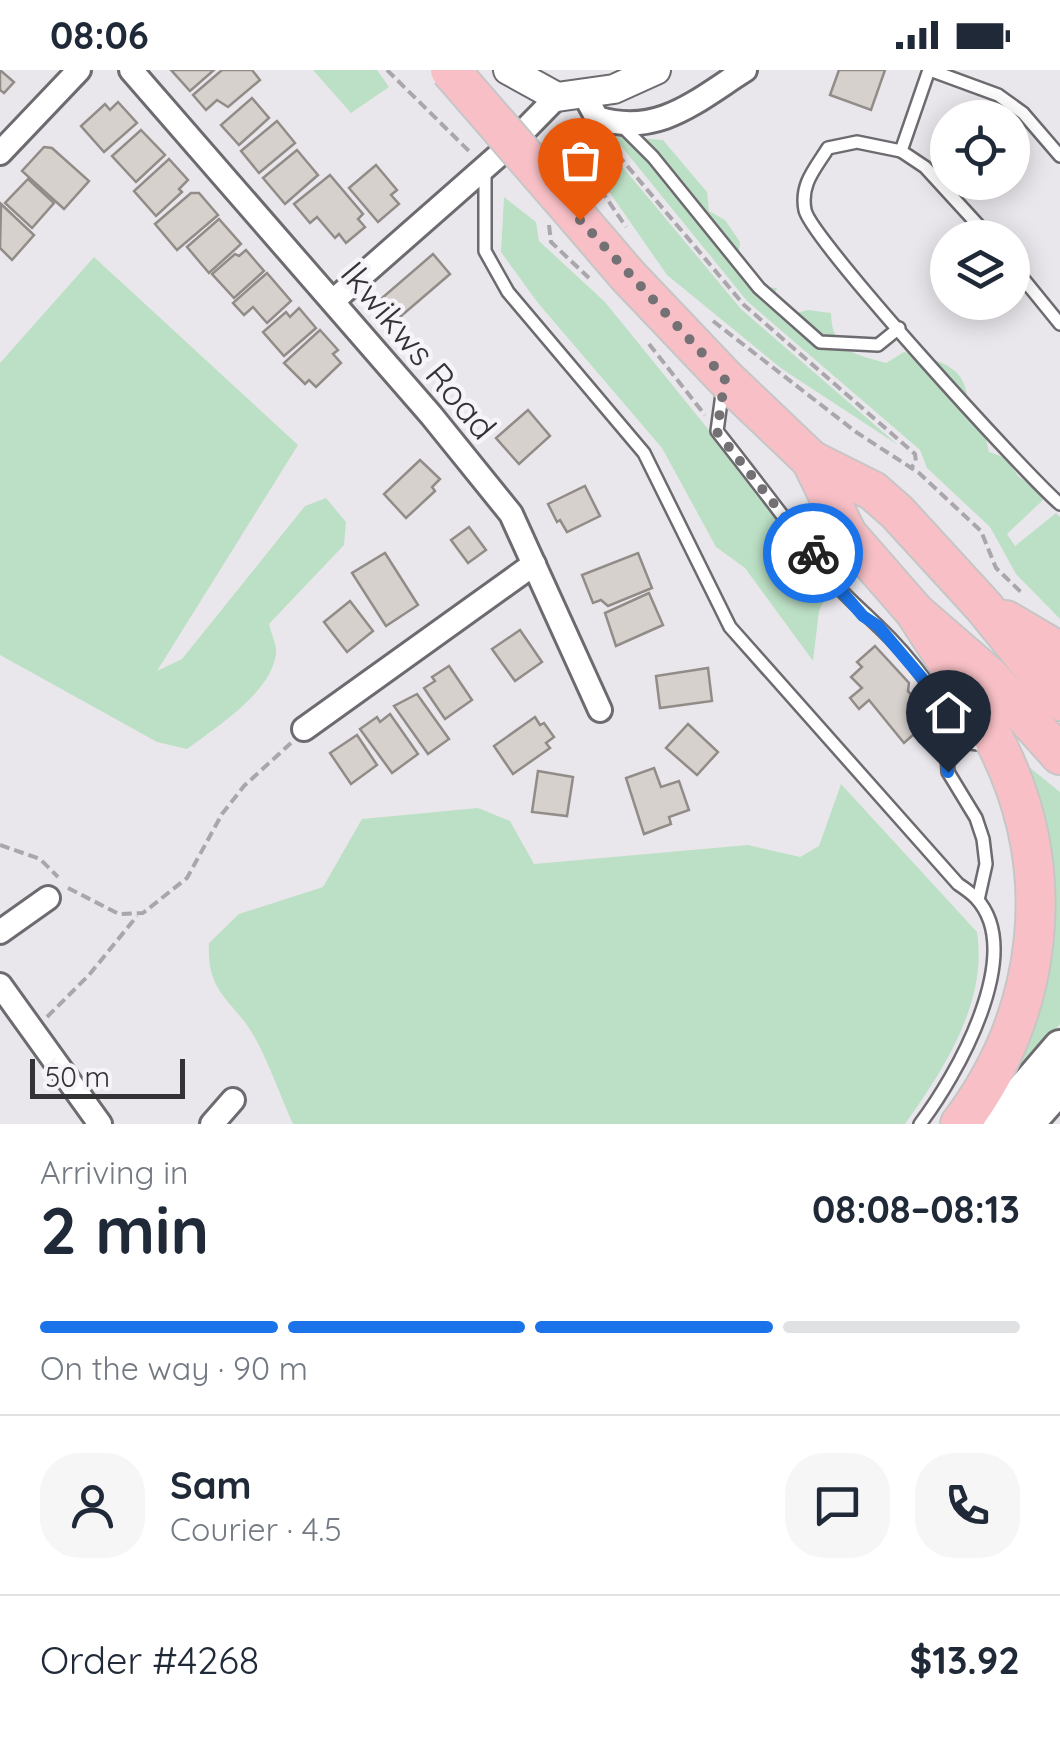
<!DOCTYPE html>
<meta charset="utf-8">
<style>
:root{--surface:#fff;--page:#f6f6f7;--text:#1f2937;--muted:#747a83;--line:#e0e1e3;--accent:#1a73e8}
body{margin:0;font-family:Quicksand,sans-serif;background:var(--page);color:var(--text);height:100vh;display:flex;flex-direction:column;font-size:38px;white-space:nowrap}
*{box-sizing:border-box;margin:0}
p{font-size:32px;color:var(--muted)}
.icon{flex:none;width:55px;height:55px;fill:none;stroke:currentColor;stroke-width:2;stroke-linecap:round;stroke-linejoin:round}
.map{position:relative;height:1054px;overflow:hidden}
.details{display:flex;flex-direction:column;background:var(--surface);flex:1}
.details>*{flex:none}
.fabs{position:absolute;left:930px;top:30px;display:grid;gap:20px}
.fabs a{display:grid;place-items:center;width:100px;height:100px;border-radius:50%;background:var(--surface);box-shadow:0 5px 25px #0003;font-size:50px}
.scale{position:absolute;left:30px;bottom:25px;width:155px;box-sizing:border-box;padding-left:10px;border:5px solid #333234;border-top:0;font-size:28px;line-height:35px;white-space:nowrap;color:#333234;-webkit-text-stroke:8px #f7f4f9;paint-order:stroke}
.pin{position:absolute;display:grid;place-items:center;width:85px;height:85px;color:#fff;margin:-102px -42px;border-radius:50% 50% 50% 0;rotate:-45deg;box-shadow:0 0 10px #0007}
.pin .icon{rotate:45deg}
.courier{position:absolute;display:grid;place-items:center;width:100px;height:100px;margin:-50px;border:8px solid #1a73e8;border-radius:50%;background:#fff;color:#222;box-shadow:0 2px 12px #0007}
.summary em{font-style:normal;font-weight:700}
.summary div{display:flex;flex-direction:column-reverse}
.summary{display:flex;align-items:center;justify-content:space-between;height:170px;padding:0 40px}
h1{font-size:65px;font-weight:700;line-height:75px}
.bar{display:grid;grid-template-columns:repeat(4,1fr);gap:15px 10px;align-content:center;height:120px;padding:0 40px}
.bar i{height:12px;border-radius:8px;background:var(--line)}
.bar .on{background:var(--accent)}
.bar p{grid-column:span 4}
.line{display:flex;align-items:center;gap:25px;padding:0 40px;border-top:2px solid var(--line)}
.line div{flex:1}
.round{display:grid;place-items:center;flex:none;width:105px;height:105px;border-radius:40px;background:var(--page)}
.status{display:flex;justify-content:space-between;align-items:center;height:70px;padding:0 50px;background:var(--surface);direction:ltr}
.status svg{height:28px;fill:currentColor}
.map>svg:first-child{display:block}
.green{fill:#bce0c5}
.building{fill:#d7d1cd;stroke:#928c89;stroke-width:2.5}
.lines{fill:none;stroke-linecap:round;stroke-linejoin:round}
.service-casing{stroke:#6e6b70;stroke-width:16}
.minor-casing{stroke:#6e6b70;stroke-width:28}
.tertiary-casing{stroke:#6e6b70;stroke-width:32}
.secondary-casing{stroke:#6e6b70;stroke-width:38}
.trunk-casing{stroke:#c6c6c6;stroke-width:42}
.path{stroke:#a9a7ab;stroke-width:4;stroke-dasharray:10 5;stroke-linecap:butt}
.service{stroke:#fff;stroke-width:11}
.minor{stroke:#fff;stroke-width:22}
.tertiary{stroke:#fff;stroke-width:28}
.secondary{stroke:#fff;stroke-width:32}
.trunk{stroke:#f8c0c6;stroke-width:38}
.trunk-bridge-casing{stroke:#c6c6c6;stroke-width:42;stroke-linecap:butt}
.trunk-bridge{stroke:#f8c0c6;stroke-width:38}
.done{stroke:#737174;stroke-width:10;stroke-dasharray:0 18}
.route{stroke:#1a73e8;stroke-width:12}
.labels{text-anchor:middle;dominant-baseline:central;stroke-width:9;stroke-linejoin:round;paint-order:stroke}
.street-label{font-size:35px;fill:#333234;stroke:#f7f4f9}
</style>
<div class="status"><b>08:06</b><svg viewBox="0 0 49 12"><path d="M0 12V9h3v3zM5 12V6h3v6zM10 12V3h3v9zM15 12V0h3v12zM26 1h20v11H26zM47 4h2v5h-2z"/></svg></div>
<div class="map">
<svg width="1060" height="1054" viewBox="0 0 1060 1054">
<rect width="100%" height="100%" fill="#eae7ec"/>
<g class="green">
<polygon points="313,0 377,0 389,17 351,43"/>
<path d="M613,66L663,70L707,122L709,141L725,150L740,172L737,201L752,216L777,218L770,235L784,246L808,240L831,243C832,281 854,284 886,293L904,282C945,292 971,296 968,346L985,365L989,382L1006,388L1018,406L1037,420L1043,430L1007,464L1015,476L1056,443L1060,447V549L1016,504L990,457L927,398L920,380L747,231Z"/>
<polygon points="601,71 741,239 898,375 782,299 667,205 610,123 593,119 582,104"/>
<polygon points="504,127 536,152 539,171 605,232 832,512 819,541 813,591 745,498 716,477 662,378 538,233 501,182"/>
<path d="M94,187L298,375L157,601L182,589L305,436L326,428L346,452L344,475L269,554C271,563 277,575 276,584C271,623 216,657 187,679L157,672L0,585V293Z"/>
<path d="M1023,692L1060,722V954L1007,1016C1058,918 1060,794 1023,692Z"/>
<path d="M841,714L977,862C988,932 944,999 905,1054H293C280,1026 270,995 255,968C235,931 206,925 209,873L239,844L323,817L362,749L478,738L510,751L534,794L748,775L800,787L819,776Z"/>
</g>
<g class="building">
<polygon points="0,0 14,12 4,23 0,20"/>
<polygon points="171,0 214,0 190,21"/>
<polygon points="222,0 252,0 260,10 228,37 217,30 206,40 193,25"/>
<polygon points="839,0 885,0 871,40 830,25"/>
<polygon points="252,28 269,48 239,75 221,55"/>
<polygon points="118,32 137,53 104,82 81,56 105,34 110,40"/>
<polygon points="277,51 295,73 259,103 241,81"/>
<polygon points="141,60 165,85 136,112 112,86"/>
<polygon points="44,77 52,78 89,111 64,139 22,101"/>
<polygon points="297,80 318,105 285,134 263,108"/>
<polygon points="169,89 188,110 179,119 182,122 156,146 134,121"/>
<polygon points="376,95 397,120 391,125 399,134 378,152 349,118"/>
<polygon points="330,105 363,144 358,149 365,157 346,173 339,164 335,168 317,147 310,153 294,134"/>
<polygon points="28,109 54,133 32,158 5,133"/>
<polygon points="191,123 199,123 218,145 177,180 155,154"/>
<polygon points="1,134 34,165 12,190 0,178"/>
<polygon points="219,149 241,174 209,203 187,177"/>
<polygon points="246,180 264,201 234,228 212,204 235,184 239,186"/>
<polygon points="433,184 450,204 400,247 397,243 390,250 379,238 386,232 382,228"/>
<polygon points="267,203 291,231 267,253 253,237 244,245 233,233"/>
<polygon points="299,238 316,258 284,286 263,262 286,242 290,247"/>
<polygon points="320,260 338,280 333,284 341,293 316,317 309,310 305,314 284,293"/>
<polygon points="528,340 550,366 519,394 496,368"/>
<polygon points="420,390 440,409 432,417 435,421 406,448 384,424"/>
<polygon points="585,416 600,446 567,462 560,450 557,452 548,434"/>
<polygon points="469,457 486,480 468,493 451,470"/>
<polygon points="385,483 418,535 386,556 352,503"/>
<polygon points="638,483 652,518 608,536 601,530 593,533 582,505"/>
<polygon points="649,523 663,555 616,576 605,543"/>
<polygon points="350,531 373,561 347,582 324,552"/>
<polygon points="520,560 542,592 515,611 492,579"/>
<polygon points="875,576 909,613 908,621 932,648 904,673 869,630 859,639 850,628 862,618 851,607 862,597 857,592"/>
<polygon points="449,596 472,630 445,649 424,618 435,611 432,607"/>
<polygon points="708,598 712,631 660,638 656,606"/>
<polygon points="417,624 449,669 428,684 394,636"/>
<polygon points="390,644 418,684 392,703 360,659 377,647 380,652"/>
<polygon points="535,647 540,655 544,653 554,667 546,673 550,678 513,704 494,676"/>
<polygon points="688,654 718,682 697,705 666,678"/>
<polygon points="357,665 377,695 351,714 330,683"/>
<polygon points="654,698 661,717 679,711 689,740 669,747 671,754 644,764 626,708"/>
<polygon points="538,701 573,707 567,746 532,742"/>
</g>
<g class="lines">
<g class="service-casing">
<g id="service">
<polyline points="929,0 901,81 925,97 990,168"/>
<polyline points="930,0 998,25 1023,43 1060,86"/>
<polyline points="621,55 653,87 759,218 820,272 878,275 899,258"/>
<path d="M901,81L857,72L828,78C815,99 800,114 805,140C810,168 1026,405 1060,434"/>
<path d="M485,101V181L508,222L644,383L730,557L958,814C964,818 971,823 976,828C1027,883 956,1007 920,1054"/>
<polyline points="1012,195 1060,254"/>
<path d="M723,317L717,361C754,408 790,455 825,502C841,523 861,539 879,557C914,590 943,633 969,673L988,675"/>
<polyline points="944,635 948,702 976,748 983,769 986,794 978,830"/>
</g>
</g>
<g class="minor-casing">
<g id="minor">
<polyline points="131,0 431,345 511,444 600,640"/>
<path d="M584,24L597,48C658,67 696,31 745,0"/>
<polyline points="0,83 79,0"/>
<polyline points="333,231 507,78 557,27"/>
<polyline points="304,659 534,494"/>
<polyline points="0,862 48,828"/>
<polyline points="0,915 100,1054"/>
<polyline points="212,1054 233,1030"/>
</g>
</g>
<g class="tertiary-casing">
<polyline id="tertiary" points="508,0 557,27 614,19 656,0"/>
</g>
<g class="secondary-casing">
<g id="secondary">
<polyline points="994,1054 1060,977"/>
<polyline points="1027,1054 1060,1017"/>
</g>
</g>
<g class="trunk-casing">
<g id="trunk">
<polyline points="580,150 628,206 725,308 811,390 873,421 897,442 984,537 1060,631"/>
<polyline points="811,390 847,464 915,542 990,607 1060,685"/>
<path d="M915,542C943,587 976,631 999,679C1060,804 1043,944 960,1054"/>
<polyline points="1006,550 1060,582"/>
</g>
</g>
<g class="path">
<polyline points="387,0 471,83"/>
<polyline points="608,73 744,235 915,384 916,392 910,399"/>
<polyline points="555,77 571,63 575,54"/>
<polyline points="578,103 595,72 593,67"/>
<polyline points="597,125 605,126 626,157"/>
<polyline points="549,155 551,172 589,208"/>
<polyline points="713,251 856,362 919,403 981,461 996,498 1024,525"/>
<polyline points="649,274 705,345"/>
<polyline points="0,775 40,789 58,807"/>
<polyline points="68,818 119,844 143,843 187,808 222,744 244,716 291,673"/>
<polyline points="47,947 89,905 137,846"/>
</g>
<use href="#service" class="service"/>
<use href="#minor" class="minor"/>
<use href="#tertiary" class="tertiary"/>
<use href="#secondary" class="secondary"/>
<use href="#trunk" class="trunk"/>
<g class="trunk-bridge-casing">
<polyline id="trunk-bridge" points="450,0 580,150"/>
</g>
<use href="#trunk-bridge" class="trunk-bridge"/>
</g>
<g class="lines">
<polyline class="done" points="580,150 725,308 717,362 813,483"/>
<polyline class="route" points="813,483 825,502 863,546 878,556 944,634 948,702"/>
</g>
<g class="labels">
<g class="street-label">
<text transform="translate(419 280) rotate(50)">Ikwikws Road</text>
</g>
</g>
</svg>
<div class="fabs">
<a><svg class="icon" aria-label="locate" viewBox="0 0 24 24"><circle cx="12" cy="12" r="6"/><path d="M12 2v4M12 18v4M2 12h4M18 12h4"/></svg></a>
<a><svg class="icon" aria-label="layers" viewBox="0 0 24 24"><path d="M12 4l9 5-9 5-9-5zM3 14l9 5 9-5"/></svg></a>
</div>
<div class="scale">50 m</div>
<div class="pin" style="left:580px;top:150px;background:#ea580c"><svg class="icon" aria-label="bag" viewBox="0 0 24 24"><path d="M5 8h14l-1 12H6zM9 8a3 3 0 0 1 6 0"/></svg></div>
<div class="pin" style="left:948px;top:702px;background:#1f2937"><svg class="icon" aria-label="home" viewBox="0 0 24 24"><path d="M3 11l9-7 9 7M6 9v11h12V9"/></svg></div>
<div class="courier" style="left:813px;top:483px"><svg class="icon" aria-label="bike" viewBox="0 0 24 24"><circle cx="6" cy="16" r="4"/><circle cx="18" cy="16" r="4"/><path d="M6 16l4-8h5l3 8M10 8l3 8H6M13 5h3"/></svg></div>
</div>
<section class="details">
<div class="summary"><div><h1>2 min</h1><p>Arriving in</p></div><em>08:08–08:13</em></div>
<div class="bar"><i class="on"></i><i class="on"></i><i class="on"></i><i></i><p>On the way · 90 m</p></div>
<div class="line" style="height:180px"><a class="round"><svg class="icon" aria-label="person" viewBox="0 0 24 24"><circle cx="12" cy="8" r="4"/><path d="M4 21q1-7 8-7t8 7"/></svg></a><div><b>Sam</b><p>Courier · 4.5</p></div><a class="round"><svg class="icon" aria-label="chat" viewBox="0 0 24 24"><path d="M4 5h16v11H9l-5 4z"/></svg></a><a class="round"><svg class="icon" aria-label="phone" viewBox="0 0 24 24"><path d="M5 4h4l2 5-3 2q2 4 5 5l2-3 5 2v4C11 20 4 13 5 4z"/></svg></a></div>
<div class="line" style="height:130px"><div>Order #4268</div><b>$13.92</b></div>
</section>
